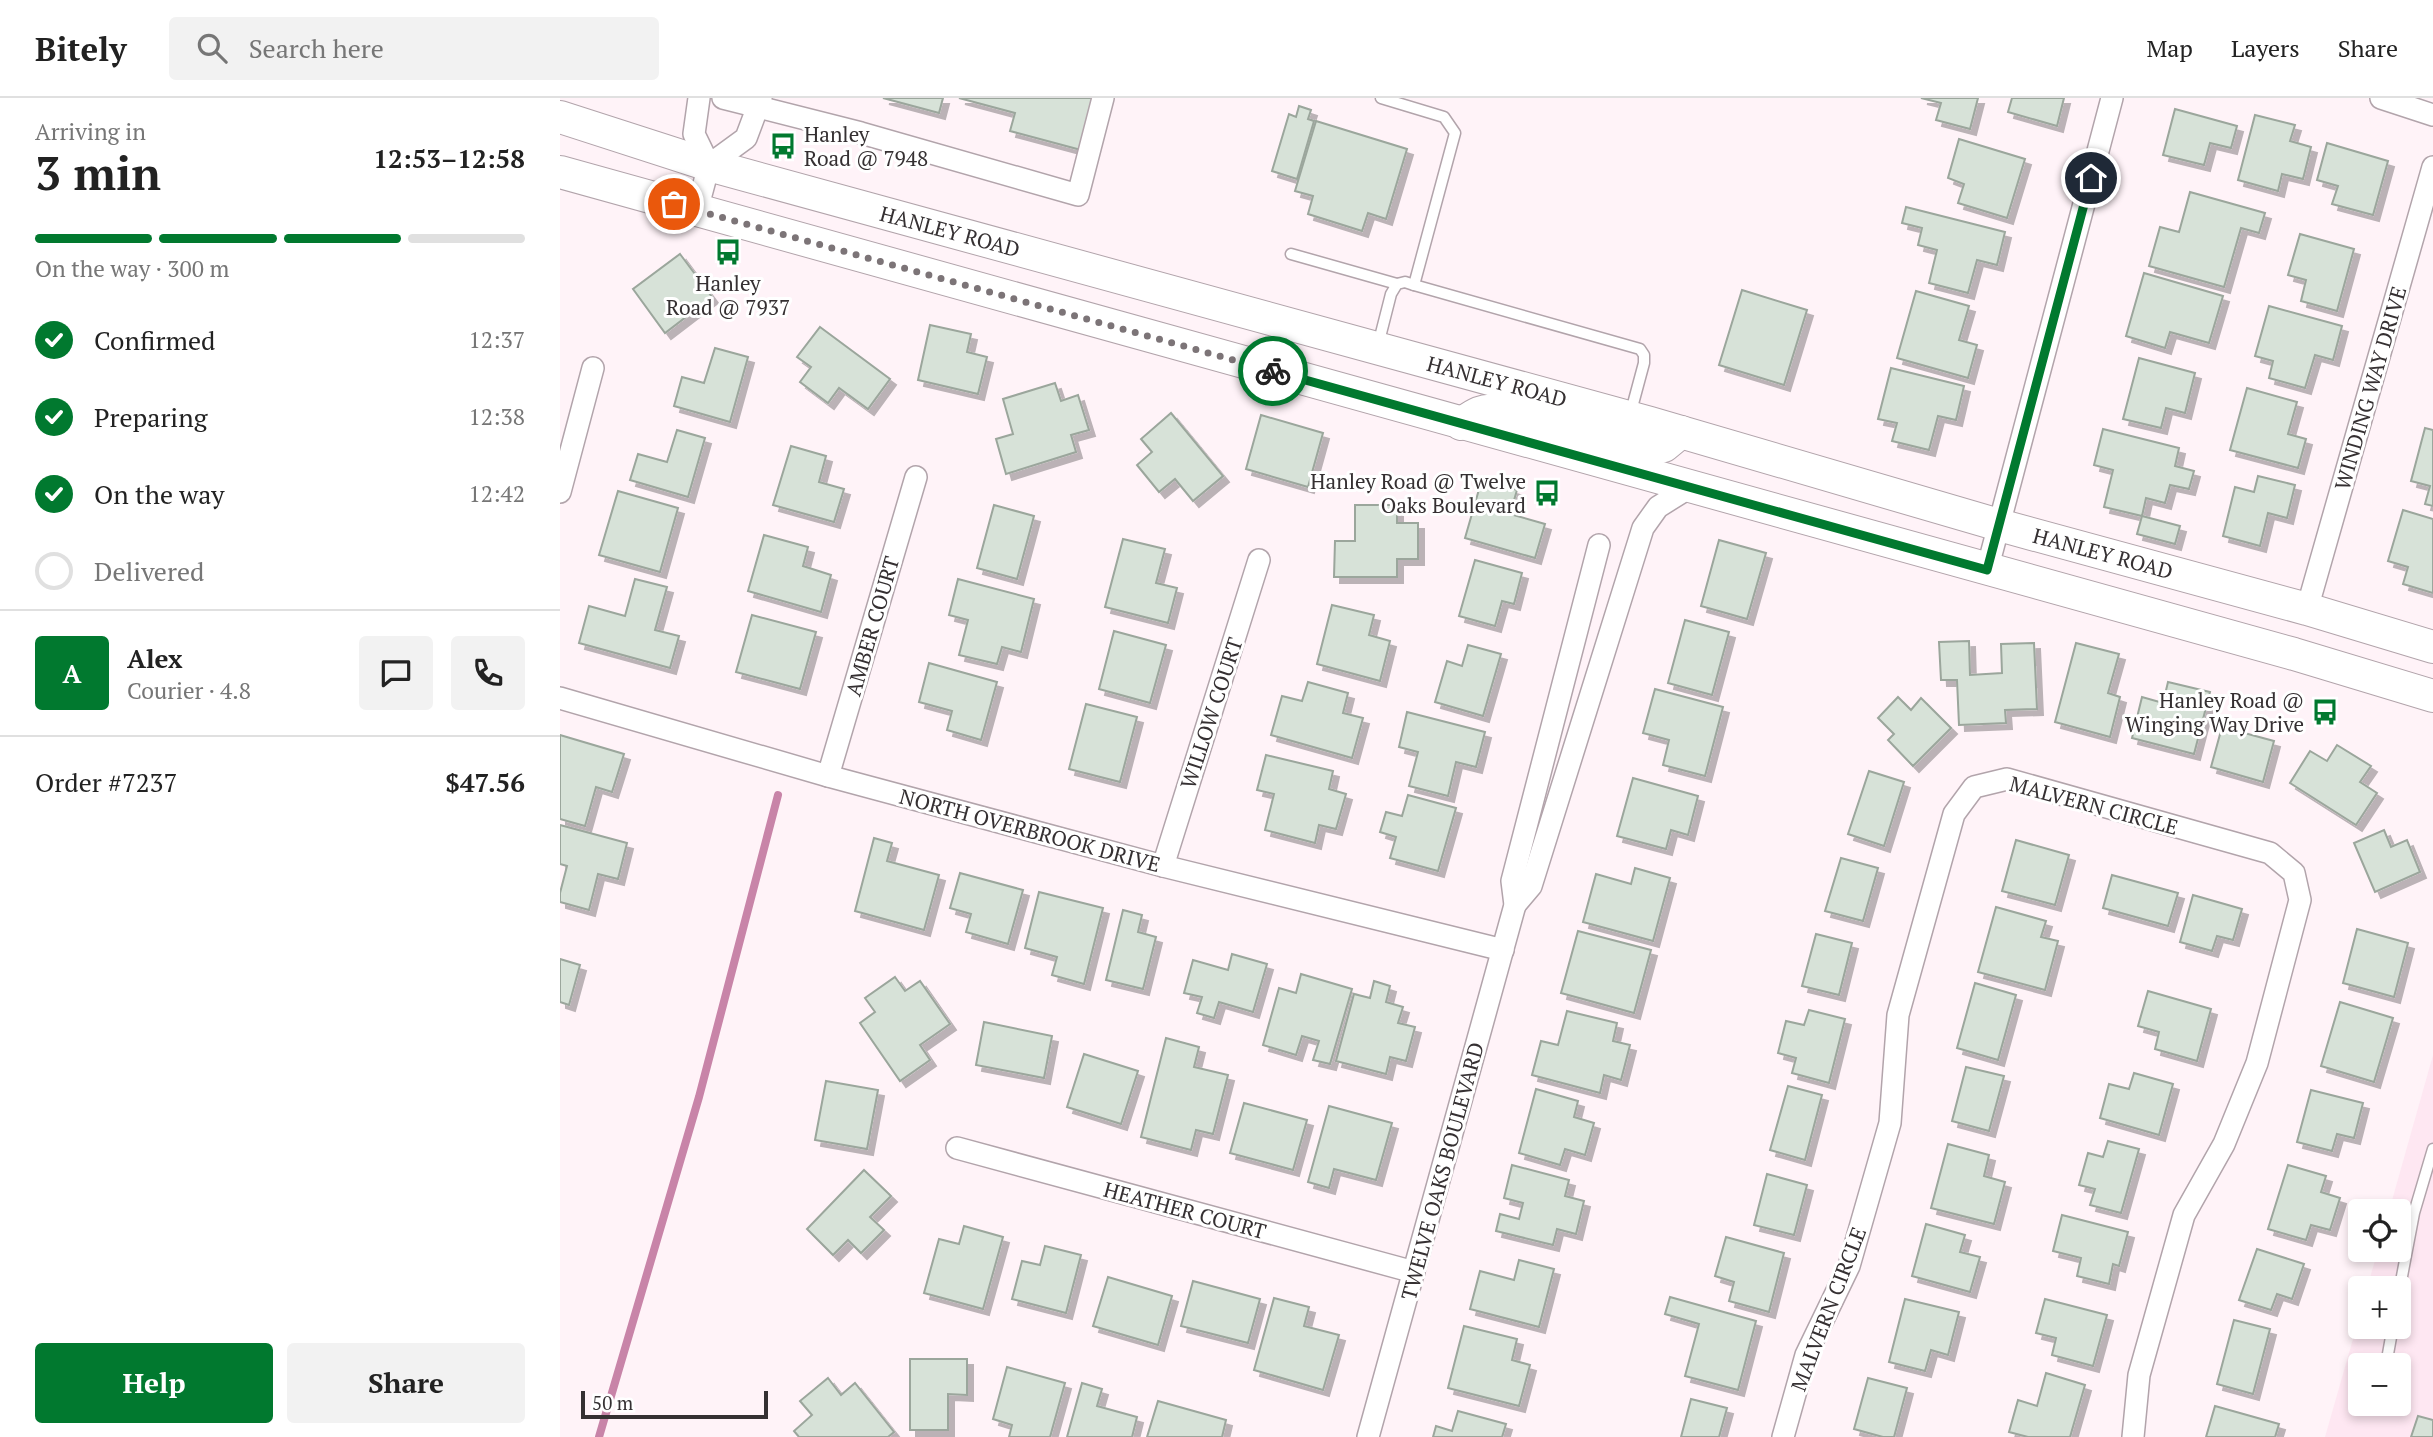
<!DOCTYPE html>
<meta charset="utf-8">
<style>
:root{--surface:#fff;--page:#f2f2f2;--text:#222;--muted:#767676;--line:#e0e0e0;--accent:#01792f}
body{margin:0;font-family:"PT Serif",serif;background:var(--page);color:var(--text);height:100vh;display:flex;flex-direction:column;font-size:26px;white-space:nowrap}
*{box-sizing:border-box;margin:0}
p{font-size:23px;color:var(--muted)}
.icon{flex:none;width:38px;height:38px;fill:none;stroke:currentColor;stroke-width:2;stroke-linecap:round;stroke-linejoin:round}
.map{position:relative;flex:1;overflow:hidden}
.side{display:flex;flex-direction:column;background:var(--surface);width:560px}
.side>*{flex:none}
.controls{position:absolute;left:1788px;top:1101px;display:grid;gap:14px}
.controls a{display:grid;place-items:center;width:63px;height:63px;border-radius:7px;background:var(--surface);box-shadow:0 4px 10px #0003;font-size:35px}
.scale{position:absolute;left:21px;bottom:18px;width:187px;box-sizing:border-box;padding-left:7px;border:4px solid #353032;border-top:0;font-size:19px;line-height:24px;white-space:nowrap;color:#353032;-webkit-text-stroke:5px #fff;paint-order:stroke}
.pin{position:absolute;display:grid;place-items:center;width:60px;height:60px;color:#fff;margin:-30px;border:4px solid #fff;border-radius:50%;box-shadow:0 2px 7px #0007}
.courier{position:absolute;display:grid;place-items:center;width:70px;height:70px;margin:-35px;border:5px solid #01792f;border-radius:50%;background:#fff;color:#222;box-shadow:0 2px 9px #0007}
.summary em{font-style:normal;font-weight:800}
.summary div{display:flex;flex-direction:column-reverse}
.summary{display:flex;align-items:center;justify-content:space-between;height:119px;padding:0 35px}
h1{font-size:46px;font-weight:800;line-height:52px}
.bar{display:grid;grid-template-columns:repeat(4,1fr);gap:10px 7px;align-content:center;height:84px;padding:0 35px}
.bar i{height:9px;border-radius:5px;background:var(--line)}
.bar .current{background:var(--accent)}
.bar p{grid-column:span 4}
.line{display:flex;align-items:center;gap:18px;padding:0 35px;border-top:2px solid var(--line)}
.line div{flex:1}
.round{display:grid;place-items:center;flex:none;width:74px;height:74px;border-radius:7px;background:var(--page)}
ol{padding:0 35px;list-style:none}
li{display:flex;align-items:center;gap:21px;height:77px}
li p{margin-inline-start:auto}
li .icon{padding:7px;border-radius:50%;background:var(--accent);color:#fff;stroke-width:4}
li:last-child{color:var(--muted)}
li i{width:38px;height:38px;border:4px solid var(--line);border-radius:50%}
.primary-button{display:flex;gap:14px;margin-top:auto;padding:14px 35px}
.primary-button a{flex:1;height:80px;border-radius:7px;background:var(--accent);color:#fff;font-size:28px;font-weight:800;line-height:80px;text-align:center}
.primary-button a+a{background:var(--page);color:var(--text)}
header{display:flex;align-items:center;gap:42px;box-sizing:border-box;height:98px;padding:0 35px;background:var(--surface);border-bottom:2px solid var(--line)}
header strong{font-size:33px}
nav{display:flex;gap:38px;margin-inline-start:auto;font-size:24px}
.search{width:490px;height:63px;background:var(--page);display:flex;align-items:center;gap:18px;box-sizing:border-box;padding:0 24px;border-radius:7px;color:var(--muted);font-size:26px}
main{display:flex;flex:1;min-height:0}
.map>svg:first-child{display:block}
.built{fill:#fee7f2;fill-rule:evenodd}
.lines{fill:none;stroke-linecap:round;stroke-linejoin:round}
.stream{stroke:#c884a8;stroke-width:8}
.building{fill:#d7e2d8;stroke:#9ba69c;stroke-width:2;filter:url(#shadow)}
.service-casing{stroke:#b2a4ab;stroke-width:13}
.minor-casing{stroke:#b2a4ab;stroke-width:24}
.secondary-casing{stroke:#b2a4ab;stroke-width:34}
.service{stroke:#fff;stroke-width:10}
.minor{stroke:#fff;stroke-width:21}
.secondary{stroke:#fff;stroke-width:32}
.done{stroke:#7c7477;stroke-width:7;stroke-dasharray:0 12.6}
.route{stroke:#01792f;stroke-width:9}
.labels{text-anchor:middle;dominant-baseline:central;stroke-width:6;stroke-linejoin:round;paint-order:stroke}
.poi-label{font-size:21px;fill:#353032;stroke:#fff;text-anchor:end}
.street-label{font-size:21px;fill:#353032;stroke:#fff}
</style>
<header>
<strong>Bitely</strong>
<div class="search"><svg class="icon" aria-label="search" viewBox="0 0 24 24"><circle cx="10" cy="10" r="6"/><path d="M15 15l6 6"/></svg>Search here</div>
<nav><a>Map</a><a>Layers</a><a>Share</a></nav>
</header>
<main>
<section class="side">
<div class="summary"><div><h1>3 min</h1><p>Arriving in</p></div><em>12:53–12:58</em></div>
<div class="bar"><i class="current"></i><i class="current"></i><i class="current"></i><i></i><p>On the way · 300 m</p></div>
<ol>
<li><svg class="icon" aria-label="check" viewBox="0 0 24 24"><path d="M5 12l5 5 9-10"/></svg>Confirmed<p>12:37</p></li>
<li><svg class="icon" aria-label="check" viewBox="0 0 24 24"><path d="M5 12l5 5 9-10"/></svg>Preparing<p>12:38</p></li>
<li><svg class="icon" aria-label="check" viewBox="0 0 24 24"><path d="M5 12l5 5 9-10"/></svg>On the way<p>12:42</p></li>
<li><i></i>Delivered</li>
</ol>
<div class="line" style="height:126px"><b class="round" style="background:var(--accent);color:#fff">A</b><div><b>Alex</b><p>Courier · 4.8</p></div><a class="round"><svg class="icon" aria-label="chat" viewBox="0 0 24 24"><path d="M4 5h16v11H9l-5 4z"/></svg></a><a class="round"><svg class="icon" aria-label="phone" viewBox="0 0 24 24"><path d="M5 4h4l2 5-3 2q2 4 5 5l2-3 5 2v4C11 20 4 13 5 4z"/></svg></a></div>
<div class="line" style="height:91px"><div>Order #7237</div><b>$47.56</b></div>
<div class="primary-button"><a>Help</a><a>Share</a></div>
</section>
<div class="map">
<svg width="1873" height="1339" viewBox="0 0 1873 1339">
<defs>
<filter id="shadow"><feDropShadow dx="6" dy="6" stdDeviation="0" flood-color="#0004"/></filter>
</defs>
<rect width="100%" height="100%" fill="#fff3f8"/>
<path class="built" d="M1873,957V1339H1765L1801,1213V1228H1839V1190H1807L1818,1152H1839V1113H1829ZM1801,1267H1839V1306H1801Z"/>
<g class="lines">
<polyline class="stream" points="39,1339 139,999 218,697"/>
</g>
<g class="building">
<polygon points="323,0 383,0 379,15"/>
<polygon points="399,0 535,0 521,52 450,33 455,15"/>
<polygon points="1361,0 1418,0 1410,31 1376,22 1381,5"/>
<polygon points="1452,0 1504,0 1497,28 1448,14"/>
<polygon points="739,8 751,12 748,21 754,23 737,81 712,73 729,16 736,19"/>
<polygon points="1615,11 1677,28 1671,50 1650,45 1644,67 1603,57"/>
<polygon points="1695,17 1735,27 1730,43 1751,49 1743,81 1722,76 1718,93 1678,82"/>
<polygon points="756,23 847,51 826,121 808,115 802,133 748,116 753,98 735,93"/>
<polygon points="1399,41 1465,61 1447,120 1398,105 1404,86 1388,80"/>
<polygon points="1767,45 1828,63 1813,117 1772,106 1778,88 1757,82"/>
<polygon points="1630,94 1705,115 1699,135 1681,130 1664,189 1589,168 1600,129 1619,134"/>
<polygon points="1346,109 1445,134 1437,167 1417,162 1408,195 1369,185 1377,152 1358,147 1362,130 1342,125"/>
<polygon points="1740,136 1794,151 1777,213 1741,203 1746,182 1728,177"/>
<polygon points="120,156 152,199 105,235 73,191"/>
<polygon points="1584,175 1663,198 1649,245 1610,234 1605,250 1566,238"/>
<polygon points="1182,192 1247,212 1224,287 1159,267"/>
<polygon points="1356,193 1409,208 1399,242 1417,247 1408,280 1337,260"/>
<polygon points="1709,208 1782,228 1773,262 1755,257 1745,290 1709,280 1713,263 1695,258"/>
<polygon points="370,227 411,236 407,254 427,259 418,296 358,282"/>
<polygon points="260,229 330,281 308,311 279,290 268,305 240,284 251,269 237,259"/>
<polygon points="155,250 188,259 170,324 114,308 122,279 144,285"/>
<polygon points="1579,260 1635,275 1625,315 1606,310 1601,330 1563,321"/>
<polygon points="1331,270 1404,288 1396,322 1378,318 1369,352 1332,343 1337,325 1318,321"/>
<polygon points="495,285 501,303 518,297 529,332 511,337 516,354 446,376 436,341 453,336 443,301"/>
<polygon points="1687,290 1737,304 1728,336 1746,341 1738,370 1670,352"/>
<polygon points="611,315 663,378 633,403 615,381 599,394 577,367 592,354 581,341"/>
<polygon points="701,317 763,335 748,389 686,371"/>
<polygon points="1865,330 1873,332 1873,408 1865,406 1870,388 1851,383"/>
<polygon points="1543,331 1619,350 1615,368 1634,373 1629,391 1610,387 1605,405 1586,400 1582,418 1544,409 1553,372 1534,367"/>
<polygon points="117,332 145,340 128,399 70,382 78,356 107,364"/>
<polygon points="231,348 266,358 259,384 284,391 274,424 213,407"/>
<polygon points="1698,378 1735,387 1727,420 1708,415 1700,448 1663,438 1675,389 1694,394"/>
<polygon points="922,381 957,392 950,416 985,426 975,460 905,440"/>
<polygon points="58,393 118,410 100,474 39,457"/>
<polygon points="434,407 474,418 457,481 417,470"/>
<polygon points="795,407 837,407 837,425 858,425 858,461 837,461 837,479 774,479 775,443 795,443"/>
<polygon points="1843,412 1873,421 1873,495 1843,486 1848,469 1828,463"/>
<polygon points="1582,418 1620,428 1615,446 1577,436"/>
<polygon points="204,437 248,449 243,468 271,477 261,514 188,493"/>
<polygon points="563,441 605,451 596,485 617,490 608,525 545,509"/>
<polygon points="1159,442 1206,455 1187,521 1141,508"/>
<polygon points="915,462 962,475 954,506 942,503 935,528 899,518"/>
<polygon points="75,481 107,489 95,532 119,538 110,570 19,545 29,508 65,518"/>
<polygon points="398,481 474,501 461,554 442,549 437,566 399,557 408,522 389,517"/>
<polygon points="772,507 814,517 809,537 830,543 820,583 757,566"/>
<polygon points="192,517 256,534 240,591 176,574"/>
<polygon points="1125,522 1169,534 1152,597 1108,585"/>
<polygon points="554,533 606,547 590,605 539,591"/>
<polygon points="1409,543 1410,577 1442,575 1441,546 1474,545 1477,611 1445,612 1446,625 1399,627 1397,582 1381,582 1379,544"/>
<polygon points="1516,545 1559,556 1548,595 1560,599 1550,639 1495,624"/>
<polygon points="908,547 941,556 923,618 875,604 887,563 902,568"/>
<polygon points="369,565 437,584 421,642 387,632 392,613 359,604"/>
<polygon points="748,584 788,595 783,615 803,620 792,660 711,637 722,598 742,603"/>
<polygon points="1608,584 1650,594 1634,656 1572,640 1582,599 1603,605"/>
<polygon points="1095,591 1163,609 1145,678 1103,667 1109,642 1083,635"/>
<polygon points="1338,599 1351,612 1361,600 1391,630 1353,668 1328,642 1334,636 1318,620"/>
<polygon points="526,606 577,619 560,684 509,671"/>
<polygon points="847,614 925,634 916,669 896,664 888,698 849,688 858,654 839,649"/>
<polygon points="1662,629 1714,643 1703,684 1651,669"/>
<polygon points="0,637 64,656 52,694 36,689 25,728 0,721"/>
<polygon points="1777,647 1811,668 1800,684 1817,695 1796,727 1730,685 1750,653 1767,663"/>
<polygon points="706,657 773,673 769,691 786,696 776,731 759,727 755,745 705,732 714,696 697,692"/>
<polygon points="1309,673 1344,684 1324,748 1288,736"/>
<polygon points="1073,680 1138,698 1128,737 1111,732 1106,751 1057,738"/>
<polygon points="848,697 896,710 878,773 830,760 836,739 820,734 826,714 842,718"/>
<polygon points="0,727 67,745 58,781 38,776 29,812 0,804 0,795 7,768 0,766"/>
<polygon points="1824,732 1831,749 1847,742 1860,774 1815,794 1794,745"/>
<polygon points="314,740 332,745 327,763 379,777 364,832 295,813"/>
<polygon points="1456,742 1509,757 1495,807 1442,793"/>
<polygon points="1281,760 1318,770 1303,823 1265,813"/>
<polygon points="1075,770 1110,780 1093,843 1023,824 1036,776 1071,786"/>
<polygon points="400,775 463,792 448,846 406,834 411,816 390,810"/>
<polygon points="1552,777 1618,795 1608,828 1543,810"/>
<polygon points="479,794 543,810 524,886 492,877 497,859 465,850"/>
<polygon points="1633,797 1682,811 1673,842 1657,838 1652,853 1620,844"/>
<polygon points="1436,809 1486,823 1481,839 1498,843 1485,892 1418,874"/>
<polygon points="563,812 582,817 578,834 596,839 583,891 546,882"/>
<polygon points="1797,831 1848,845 1834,899 1783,885"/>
<polygon points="1018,833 1091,852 1074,915 1001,895"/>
<polygon points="1256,836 1292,845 1279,897 1242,888"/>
<polygon points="672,856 707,866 693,914 659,904 654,920 637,915 642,899 624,895 633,862 668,872"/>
<polygon points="0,861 20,867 9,907 0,904"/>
<polygon points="741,876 792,891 770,966 753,962 759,943 742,938 736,957 703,947 719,890 736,895"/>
<polygon points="335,879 345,893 360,883 390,926 360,947 370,962 340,983 300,925 315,914 305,900"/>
<polygon points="814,883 830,888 826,904 843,909 838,925 855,929 846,963 830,959 826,976 776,963 794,896 810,900"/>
<polygon points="1415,885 1456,897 1438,962 1397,950"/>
<polygon points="1588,893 1651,911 1637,963 1595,951 1599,934 1578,928"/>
<polygon points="1780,904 1833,920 1814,984 1761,968"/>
<polygon points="1249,912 1285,921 1269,985 1232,975 1236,960 1218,955 1226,923 1244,927"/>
<polygon points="1007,913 1057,925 1053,943 1070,947 1061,982 1044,977 1040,995 972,977 981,943 998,947"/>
<polygon points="424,924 492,938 484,980 416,967"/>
<polygon points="606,940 639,949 634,969 668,977 653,1036 636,1032 631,1052 581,1039"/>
<polygon points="524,956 578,973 561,1026 507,1009"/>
<polygon points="1406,969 1444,978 1429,1033 1392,1023"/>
<polygon points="1574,975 1613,986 1599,1037 1540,1020 1549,986 1569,991"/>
<polygon points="266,983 318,992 307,1051 255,1042"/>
<polygon points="1228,988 1262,997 1245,1062 1210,1052"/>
<polygon points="976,991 1018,1003 1014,1019 1034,1025 1025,1057 1005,1051 1000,1067 959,1055"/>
<polygon points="1751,992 1803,1005 1794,1040 1777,1036 1772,1053 1737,1044"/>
<polygon points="684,1005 747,1022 733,1072 670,1055"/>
<polygon points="769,1008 832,1025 816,1082 774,1071 769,1090 748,1084"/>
<polygon points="1548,1043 1579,1051 1561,1115 1530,1107 1535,1091 1519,1087 1528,1055 1543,1059"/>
<polygon points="1388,1046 1429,1057 1424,1078 1445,1084 1434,1126 1371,1110"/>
<polygon points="952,1067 1009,1082 1005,1098 1024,1103 1016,1136 997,1131 993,1147 936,1133 940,1116 959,1121 963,1105 944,1100"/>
<polygon points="1728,1067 1766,1078 1761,1094 1780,1100 1770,1132 1751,1127 1746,1142 1708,1131"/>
<polygon points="304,1072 331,1098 310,1119 324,1132 301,1155 288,1142 273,1157 247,1131"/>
<polygon points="1207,1076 1247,1087 1234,1137 1194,1127"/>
<polygon points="1502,1117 1568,1134 1559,1168 1553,1166 1549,1186 1517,1178 1521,1160 1493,1153"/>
<polygon points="1366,1126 1405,1137 1400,1154 1420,1159 1410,1194 1352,1178"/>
<polygon points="404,1128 443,1139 423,1211 364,1195 379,1141 399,1146"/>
<polygon points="1166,1139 1224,1155 1209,1214 1169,1203 1174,1184 1155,1178"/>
<polygon points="485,1148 521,1157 506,1215 452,1201 462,1163 480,1167"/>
<polygon points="1697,1151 1744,1166 1732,1201 1717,1196 1711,1212 1679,1202"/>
<polygon points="959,1162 994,1171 979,1229 910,1211 920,1173 954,1182"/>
<polygon points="548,1179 612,1198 598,1247 533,1228"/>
<polygon points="633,1183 700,1201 688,1245 621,1228"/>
<polygon points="1110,1199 1196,1223 1178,1292 1125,1278 1139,1226 1105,1216"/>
<polygon points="714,1200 749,1209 744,1228 779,1237 763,1292 694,1272"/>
<polygon points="1345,1201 1399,1214 1388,1257 1371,1252 1365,1273 1329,1264"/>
<polygon points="1485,1201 1547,1217 1533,1268 1492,1257 1496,1240 1476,1235"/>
<polygon points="1674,1222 1710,1231 1693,1296 1657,1286"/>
<polygon points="904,1228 957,1241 952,1262 970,1267 959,1308 888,1290"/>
<polygon points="350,1261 407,1261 407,1297 388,1296 388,1332 350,1332"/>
<polygon points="447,1269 505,1285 490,1339 449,1339 452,1327 433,1321"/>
<polygon points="1486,1275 1525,1287 1510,1339 1468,1339 1449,1334 1458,1302 1477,1308"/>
<polygon points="268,1280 281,1297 295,1285 334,1334 328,1339 239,1339 234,1333 252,1317 240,1303"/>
<polygon points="1308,1280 1347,1290 1334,1339 1323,1339 1294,1331"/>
<polygon points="522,1285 542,1291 537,1308 577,1319 572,1339 507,1339"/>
<polygon points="1131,1301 1167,1310 1159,1339 1121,1339"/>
<polygon points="598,1303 666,1322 662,1339 587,1339"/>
<polygon points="1655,1308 1719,1326 1715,1339 1646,1339"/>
<polygon points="898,1313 946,1326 942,1339 873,1339 876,1328 892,1333"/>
<polygon points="1858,1318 1873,1322 1873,1339 1851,1339"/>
</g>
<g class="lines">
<g class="service-casing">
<g id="service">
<polyline points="821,0 884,19 895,35 854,187"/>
<polyline points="731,156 837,186"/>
<polyline points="818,247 831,196 837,186 845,184 854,187 1080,251 1084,257 1084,265 1070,317"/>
<polyline points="1839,1194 1854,1115 1873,1051"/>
<polyline points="1826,1267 1833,1228"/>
</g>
</g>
<g class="minor-casing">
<g id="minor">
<polyline points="139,0 134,36 149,67"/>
<polyline points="163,0 301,35 518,97 543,0"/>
<polyline points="1821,0 1873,17"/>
<polyline points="137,112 149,67 186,40 201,0"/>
<polyline points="0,394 33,270"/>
<polyline points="1427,472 1552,0"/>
<polyline points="1747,511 1873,69"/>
<polyline points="0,600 268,678 603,768 943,852"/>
<polyline points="268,678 356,379"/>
<polyline points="603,768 699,462"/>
<polyline points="955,807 971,788 1083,430 1098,409 1130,389"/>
<polyline points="397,1050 854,1174"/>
<polyline points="808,1339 955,807 952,783 1039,447"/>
<polyline points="1223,1339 1246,1257 1289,1168 1330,1025 1338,917 1394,716 1414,689 1447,681 1710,755 1734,775 1740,802 1697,965 1664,1046 1624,1117 1579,1277 1573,1339"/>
</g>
</g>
<g class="secondary-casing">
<g id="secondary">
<polyline points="0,19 149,67 1090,325 1439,427 1747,511 1873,549"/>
<polyline points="0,74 1734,556 1873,598"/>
<path d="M901,326C914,317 921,311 937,313L1087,353L1104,348L1121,334"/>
</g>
</g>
<use href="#service" class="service"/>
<use href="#minor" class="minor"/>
<use href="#secondary" class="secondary"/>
</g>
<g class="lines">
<polyline class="done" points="114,106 713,273"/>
<polyline class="route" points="713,273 1427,472 1531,80"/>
</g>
<defs>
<g id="bus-bare" transform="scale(2.1)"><path d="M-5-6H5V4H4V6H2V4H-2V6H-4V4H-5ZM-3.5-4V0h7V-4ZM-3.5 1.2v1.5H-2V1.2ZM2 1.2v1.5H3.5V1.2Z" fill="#01792f" stroke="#fff" stroke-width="2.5" paint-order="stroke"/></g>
</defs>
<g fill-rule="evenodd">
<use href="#bus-bare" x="223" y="48"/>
<use href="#bus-bare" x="168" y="154"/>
<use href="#bus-bare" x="987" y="395"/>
<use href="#bus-bare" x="1765" y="614"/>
</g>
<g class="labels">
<g class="poi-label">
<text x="244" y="36" text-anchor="start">Hanley<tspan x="244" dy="24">Road @ 7948</tspan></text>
<text x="168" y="185" text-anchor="middle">Hanley<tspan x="168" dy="24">Road @ 7937</tspan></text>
<text x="966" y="383">Hanley Road @ Twelve<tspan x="966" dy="24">Oaks Boulevard</tspan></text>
<text x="1744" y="602">Hanley Road @<tspan x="1744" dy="24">Winging Way Drive</tspan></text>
</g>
<g class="street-label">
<text transform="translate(390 133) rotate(15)">HANLEY ROAD</text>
<text transform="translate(937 283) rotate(15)">HANLEY ROAD</text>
<text transform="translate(1810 290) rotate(-74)">WINDING WAY DRIVE</text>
<text transform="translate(1543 455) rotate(15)">HANLEY ROAD</text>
<text transform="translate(312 528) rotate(-74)">AMBER COURT</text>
<text transform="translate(651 615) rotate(-72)">WILLOW COURT</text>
<text transform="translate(1534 707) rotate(15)">MALVERN CIRCLE</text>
<text transform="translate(470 732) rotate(15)">NORTH OVERBROOK DRIVE</text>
<text transform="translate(882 1073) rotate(-75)">TWELVE OAKS BOULEVARD</text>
<text transform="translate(625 1112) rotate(15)">HEATHER COURT</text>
<text transform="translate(1268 1211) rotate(-69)">MALVERN CIRCLE</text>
</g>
</g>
</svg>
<div class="controls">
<a><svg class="icon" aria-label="locate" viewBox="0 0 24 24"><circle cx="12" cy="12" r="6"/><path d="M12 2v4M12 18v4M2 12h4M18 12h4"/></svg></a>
<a>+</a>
<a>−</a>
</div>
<div class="scale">50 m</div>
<div class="pin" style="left:114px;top:106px;background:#ea580c"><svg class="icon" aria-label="bag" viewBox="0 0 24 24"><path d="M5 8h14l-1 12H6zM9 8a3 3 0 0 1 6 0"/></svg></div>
<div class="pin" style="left:1531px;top:80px;background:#1f2937"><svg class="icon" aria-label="home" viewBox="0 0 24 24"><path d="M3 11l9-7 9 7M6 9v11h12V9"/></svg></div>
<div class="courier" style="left:713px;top:273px"><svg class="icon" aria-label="bike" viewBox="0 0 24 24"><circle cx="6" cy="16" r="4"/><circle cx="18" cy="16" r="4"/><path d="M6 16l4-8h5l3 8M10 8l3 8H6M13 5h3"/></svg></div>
</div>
</main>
